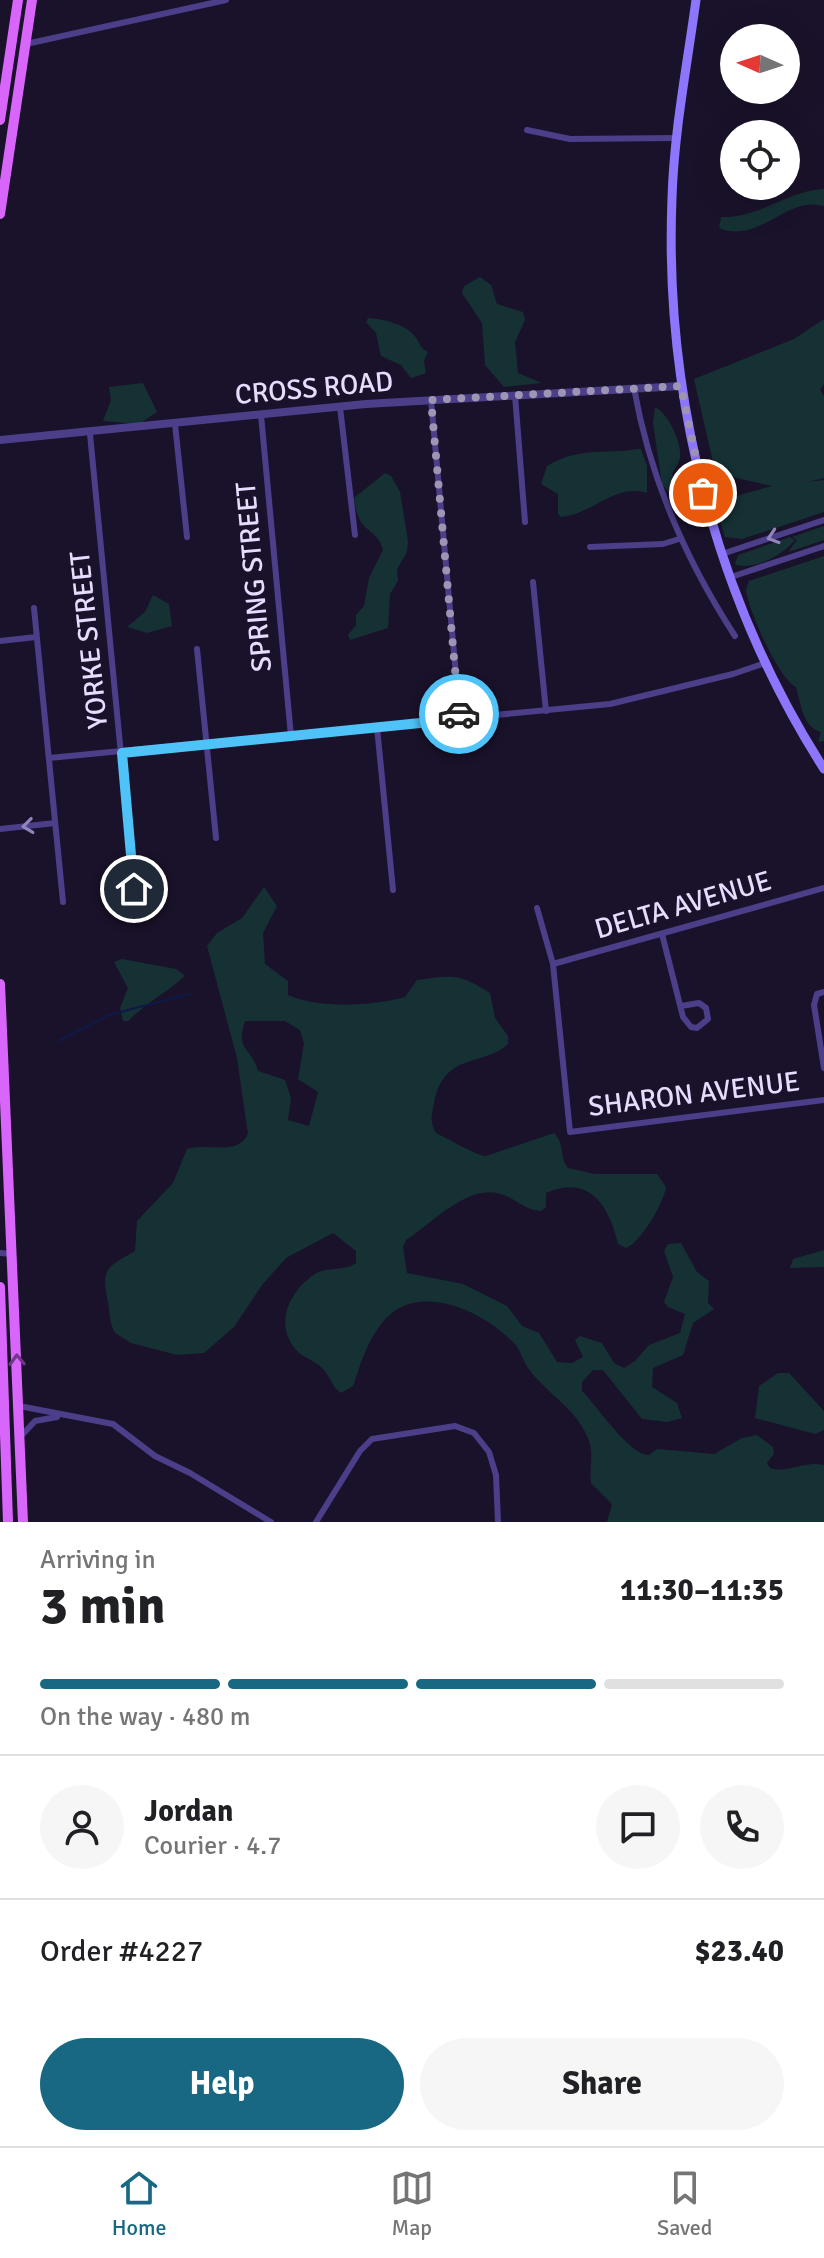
<!DOCTYPE html>
<meta charset="utf-8">
<style>
:root{--surface:#fff;--page:#f6f6f6;--text:#202124;--muted:#757577;--line:#e0e0e0;--accent:#186883}
body{margin:0;font-family:Signika,sans-serif;background:var(--page);color:var(--text);height:100vh;display:flex;flex-direction:column;font-size:30px;white-space:nowrap}
*{box-sizing:border-box;margin:0}
p{font-size:26px;color:var(--muted)}
.icon{flex:none;width:44px;height:44px;fill:none;stroke:currentColor;stroke-width:2;stroke-linecap:round;stroke-linejoin:round}
.map{position:relative;height:1522px;overflow:hidden}
.details{display:flex;flex-direction:column;background:var(--surface);flex:1}
.details>*{flex:none}
.needle{width:52px;rotate:273deg}
.buttons{position:absolute;left:720px;top:24px;display:grid;gap:16px}
.buttons a{display:grid;place-items:center;width:80px;height:80px;border-radius:50%;background:var(--surface);box-shadow:0 8px 32px #0002;font-size:40px}
.pin{position:absolute;display:grid;place-items:center;width:68px;height:68px;color:#fff;margin:-34px;border:4px solid #fff;border-radius:50%;box-shadow:0 2px 8px #0007}
.courier{position:absolute;display:grid;place-items:center;width:80px;height:80px;margin:-40px;border:6px solid #4fc3f7;border-radius:50%;background:#fff;color:#222;box-shadow:0 2px 10px #0007}
.head em{font-style:normal;font-weight:700}
.head div{display:flex;flex-direction:column-reverse}
.head{display:flex;align-items:center;justify-content:space-between;height:136px;padding:0 40px}
h1{font-size:52px;font-weight:700;line-height:60px}
.bar{display:grid;grid-template-columns:repeat(4,1fr);gap:12px 8px;align-content:center;height:96px;padding:0 40px}
.bar i{height:10px;border-radius:6px;background:var(--line)}
.bar .current{background:var(--accent)}
.bar p{grid-column:span 4}
.line{display:flex;align-items:center;gap:20px;padding:0 40px;border-top:2px solid var(--line)}
.line div{flex:1}
.round{display:grid;place-items:center;flex:none;width:84px;height:84px;border-radius:42px;background:var(--page)}
.action{display:flex;gap:16px;margin-top:auto;padding:16px 40px}
.action a{flex:1;height:92px;border-radius:48px;background:var(--accent);color:#fff;font-size:32px;font-weight:700;line-height:92px;text-align:center}
.action a+a{background:var(--page);color:var(--text)}
.dock{display:flex;justify-content:space-around;align-items:center;height:112px;border-top:2px solid var(--line);background:var(--surface);font-size:22px;color:var(--muted)}
.dock a{display:grid;justify-items:center;gap:4px}
.dock .current{color:var(--accent)}
.map>svg:first-child{display:block}
.green{fill:#153134;fill-rule:evenodd}
.lines{fill:none;stroke-linecap:round;stroke-linejoin:round}
.stream{stroke:#0d1a48;stroke-width:2}
.minor{stroke:#4c3e88;stroke-width:6}
.tertiary{stroke:#4c3e88;stroke-width:8}
.secondary{stroke:#8d76fb;stroke-width:9}
.primary{stroke:#d966fb;stroke-width:10}
.oneway{stroke:#9185bd}
.oneway2{stroke:#703888}
.done{stroke:#9e95b4;stroke-width:8;stroke-dasharray:0 14.4}
.route{stroke:#4fc3f7;stroke-width:10}
.labels{text-anchor:middle;dominant-baseline:central;stroke-width:8;stroke-linejoin:round;paint-order:stroke}
.street-label{font-size:28px;fill:#e5dcfe;stroke:#1a122a}
</style>
<div class="map">
<svg width="824" height="1522" viewBox="0 0 824 1522">
<rect width="100%" height="100%" fill="#1a122a"/>
<g class="green">
<path d="M824,189V206C786,195 759,245 719,228L721,217C761,218 788,190 824,189Z"/>
<polygon points="480,277 491,285 497,304 523,312 525,320 515,342 518,373 542,383 504,387 485,365 482,323 462,293 464,286"/>
<path d="M368,318C383,319 407,324 416,338C421,345 420,348 428,352L424,361L426,373L411,378L401,365L381,356L376,333L366,322Z"/>
<polygon points="824,319 824,384 820,390 824,396 824,478 808,482 824,480 824,512 742,539 725,537 714,502 772,486 728,476 714,467 694,379 794,339"/>
<polygon points="143,383 157,412 139,424 103,421 111,400 109,387"/>
<path d="M655,407C668,413 682,443 680,457C679,464 674,469 672,475L689,490L688,503L679,505L662,484L653,423Z"/>
<path d="M637,449H641L647,466V493C615,483 593,514 561,517L558,514V494L541,484L547,466C581,446 602,455 637,449Z"/>
<path d="M385,473L391,476L400,492L408,541L407,552L397,569L398,581L390,594L388,628L350,640L348,635L356,625V615L364,606L369,578L383,550C377,526 358,536 354,498Z"/>
<polygon points="824,526 824,540 788,552 797,540 792,537"/>
<path d="M790,537L795,540C784,554 753,572 735,564L738,555Z"/>
<path d="M824,556V741L818,742L821,732C802,727 801,703 796,687C778,678 749,611 746,590L749,581Z"/>
<polygon points="153,595 169,604 172,626 147,633 127,627 145,612"/>
<path d="M264,887L277,906L263,933L265,964L288,981V995C320,1009 372,1006 405,997L417,980C452,975 459,973 490,993L495,1018L508,1036V1044C484,1067 444,1051 434,1103C432,1114 429,1122 436,1133C447,1138 477,1156 486,1156L554,1133C565,1143 559,1158 568,1168L595,1174H657L666,1187C664,1203 640,1243 626,1248L618,1244C609,1205 589,1174 546,1193V1207L541,1211C524,1210 517,1199 501,1194C468,1183 431,1224 406,1240L403,1247L407,1273L463,1284L507,1306L522,1326L539,1333L557,1362L572,1363L583,1357L575,1340L580,1336L602,1343L614,1363L624,1368L635,1361L649,1345L680,1333L685,1314L668,1307L664,1302L673,1277L664,1251L668,1244L681,1243L697,1272L709,1281L708,1303L714,1309L693,1323L683,1355L653,1368L652,1387L677,1403L682,1418L667,1422L642,1419L603,1370H593L582,1382V1391C598,1407 629,1455 649,1455L657,1449L714,1454L742,1438L757,1435L773,1447L774,1454L767,1463L770,1468C786,1474 805,1460 824,1465V1522H607L612,1504L591,1483C589,1468 594,1455 589,1441C578,1410 550,1396 531,1372C523,1363 521,1349 512,1341C480,1309 412,1278 379,1327C366,1345 360,1365 353,1386L341,1393C331,1386 331,1377 323,1369C316,1361 306,1359 298,1352C273,1326 288,1292 315,1274C327,1266 344,1272 356,1263V1251L333,1233L286,1258L262,1285L234,1327L204,1353L177,1355L131,1343L115,1333C109,1322 110,1313 108,1302C100,1267 108,1267 135,1251L137,1221L173,1183L187,1149C207,1142 237,1157 248,1134L237,1058L207,946L217,933L242,918ZM245,1021H285L300,1030L304,1043L298,1079L318,1092L309,1126L288,1120L291,1098L285,1080L258,1071C251,1046 235,1051 245,1021Z"/>
<path d="M122,959L176,969L185,976C167,992 146,1003 128,1021H123L120,1008L128,988L114,962Z"/>
<polygon points="824,1250 824,1267 790,1268 793,1259"/>
<polygon points="778,1373 789,1373 824,1411 824,1430 815,1434 755,1418 759,1386"/>
</g>
<g class="lines">
<polyline class="stream" points="58,1041 109,1015 189,994"/>
<g class="minor">
<polyline points="26,44 226,0"/>
<polyline points="527,130 570,139 676,138"/>
<path d="M634,388C650,479 685,559 735,636"/>
<polyline points="515,395 525,522"/>
<polyline points="431,400 460,719"/>
<polyline points="340,407 355,535"/>
<polyline points="261,415 291,736"/>
<polyline points="175,424 187,537"/>
<polyline points="90,434 134,889"/>
<polyline points="590,547 663,544 679,539"/>
<polyline points="722,554 824,520"/>
<polyline points="731,577 824,546"/>
<polyline points="533,582 546,711"/>
<polyline points="34,608 63,902"/>
<polyline points="0,641 36,637"/>
<polyline points="197,649 216,838"/>
<polyline points="377,727 393,890"/>
<polyline points="49,758 610,704 733,674 765,663"/>
<polyline points="0,829 55,823"/>
<polyline points="537,908 553,964 570,1132 824,1100"/>
<polyline points="662,934 683,1017 691,1027 697,1028 708,1019 706,1008 699,1003 681,1006"/>
<polyline points="553,964 824,888"/>
<polyline points="824,992 817,994 814,1005 824,1068"/>
<polyline points="0,1253 13,1254"/>
<polyline points="19,1406 113,1424 155,1456 190,1473 271,1522"/>
<polyline points="23,1434 35,1421 57,1417"/>
<polyline points="316,1522 360,1451 372,1439 455,1426 474,1433 489,1452 496,1475 498,1522"/>
</g>
<polyline class="tertiary" points="0,440 366,404 681,386"/>
<path class="secondary" d="M696,0C687,66 674,132 672,198C664,398 716,600 824,769"/>
<g class="primary">
<polyline points="0,120 18,0"/>
<polyline points="0,214 32,0"/>
<polyline points="0,984 23,1522"/>
<polyline points="0,1287 8,1522"/>
</g>
</g>
<defs><path id="oneway-chevron" d="M-2-3.5L2.5 0L-2 3.5" fill="none" stroke-width="1.6" stroke-linecap="round" stroke-linejoin="round" transform="scale(2)"/></defs>
<g class="oneway">
<use href="#oneway-chevron" transform="translate(773 537) rotate(162)"/>
<use href="#oneway-chevron" transform="translate(28 826) rotate(173)"/>
</g>
<use class="oneway2" href="#oneway-chevron" transform="translate(17 1360) rotate(-92)"/>
<g class="lines">
<polyline class="done" points="459,714 431,400 681,386 703,493"/>
<polyline class="route" points="134,889 122,753 460,719 459,714"/>
</g>
<g class="labels">
<g class="street-label">
<text transform="translate(314 388) rotate(-5)">CROSS ROAD</text>
<text transform="translate(254 577) rotate(-95)">SPRING STREET</text>
<text transform="translate(89 640) rotate(-96)">YORKE STREET</text>
<text transform="translate(683 905) rotate(-16)">DELTA AVENUE</text>
<text transform="translate(694 1094) rotate(-7)">SHARON AVENUE</text>
</g>
</g>
</svg>
<div class="buttons">
<a><svg class="needle" viewBox="-14 -14 28 28"><path d="M0-13l5 13h-10z" fill="#e53935"/><path d="M0 13l5-13h-10z" fill="#757577"/></svg></a>
<a><svg class="icon" aria-label="locate" viewBox="0 0 24 24"><circle cx="12" cy="12" r="6"/><path d="M12 2v4M12 18v4M2 12h4M18 12h4"/></svg></a>
</div>
<div class="pin" style="left:703px;top:493px;background:#ea580c"><svg class="icon" aria-label="bag" viewBox="0 0 24 24"><path d="M5 8h14l-1 12H6zM9 8a3 3 0 0 1 6 0"/></svg></div>
<div class="pin" style="left:134px;top:889px;background:#1f2937"><svg class="icon" aria-label="home" viewBox="0 0 24 24"><path d="M3 11l9-7 9 7M6 9v11h12V9"/></svg></div>
<div class="courier" style="left:459px;top:714px"><svg class="icon" aria-label="car" viewBox="0 0 24 24"><path d="M5 17H2v-5l4-1 3-4h7l3 4 3 1v5h-3M9 17h6M6 11h13"/><circle cx="7" cy="17" r="2"/><circle cx="17" cy="17" r="2"/></svg></div>
</div>
<section class="details">
<div class="head"><div><h1>3 min</h1><p>Arriving in</p></div><em>11:30–11:35</em></div>
<div class="bar"><i class="current"></i><i class="current"></i><i class="current"></i><i></i><p>On the way · 480 m</p></div>
<div class="line" style="height:144px"><a class="round"><svg class="icon" aria-label="person" viewBox="0 0 24 24"><circle cx="12" cy="8" r="4"/><path d="M4 21q1-7 8-7t8 7"/></svg></a><div><b>Jordan</b><p>Courier · 4.7</p></div><a class="round"><svg class="icon" aria-label="chat" viewBox="0 0 24 24"><path d="M4 5h16v11H9l-5 4z"/></svg></a><a class="round"><svg class="icon" aria-label="phone" viewBox="0 0 24 24"><path d="M5 4h4l2 5-3 2q2 4 5 5l2-3 5 2v4C11 20 4 13 5 4z"/></svg></a></div>
<div class="line" style="height:104px"><div>Order #4227</div><b>$23.40</b></div>
<div class="action"><a>Help</a><a>Share</a></div>
</section>
<nav class="dock">
<a class="current"><svg class="icon" aria-label="home" viewBox="0 0 24 24"><path d="M3 11l9-7 9 7M6 9v11h12V9"/></svg>Home</a>
<a><svg class="icon" aria-label="map" viewBox="0 0 24 24"><path d="M3 6l6-2 6 2 6-2v14l-6 2-6-2-6 2zM9 4v14M15 6v14"/></svg>Map</a>
<a><svg class="icon" aria-label="saved" viewBox="0 0 24 24"><path d="M7 4h10v16l-5-4-5 4z"/></svg>Saved</a>
</nav>
